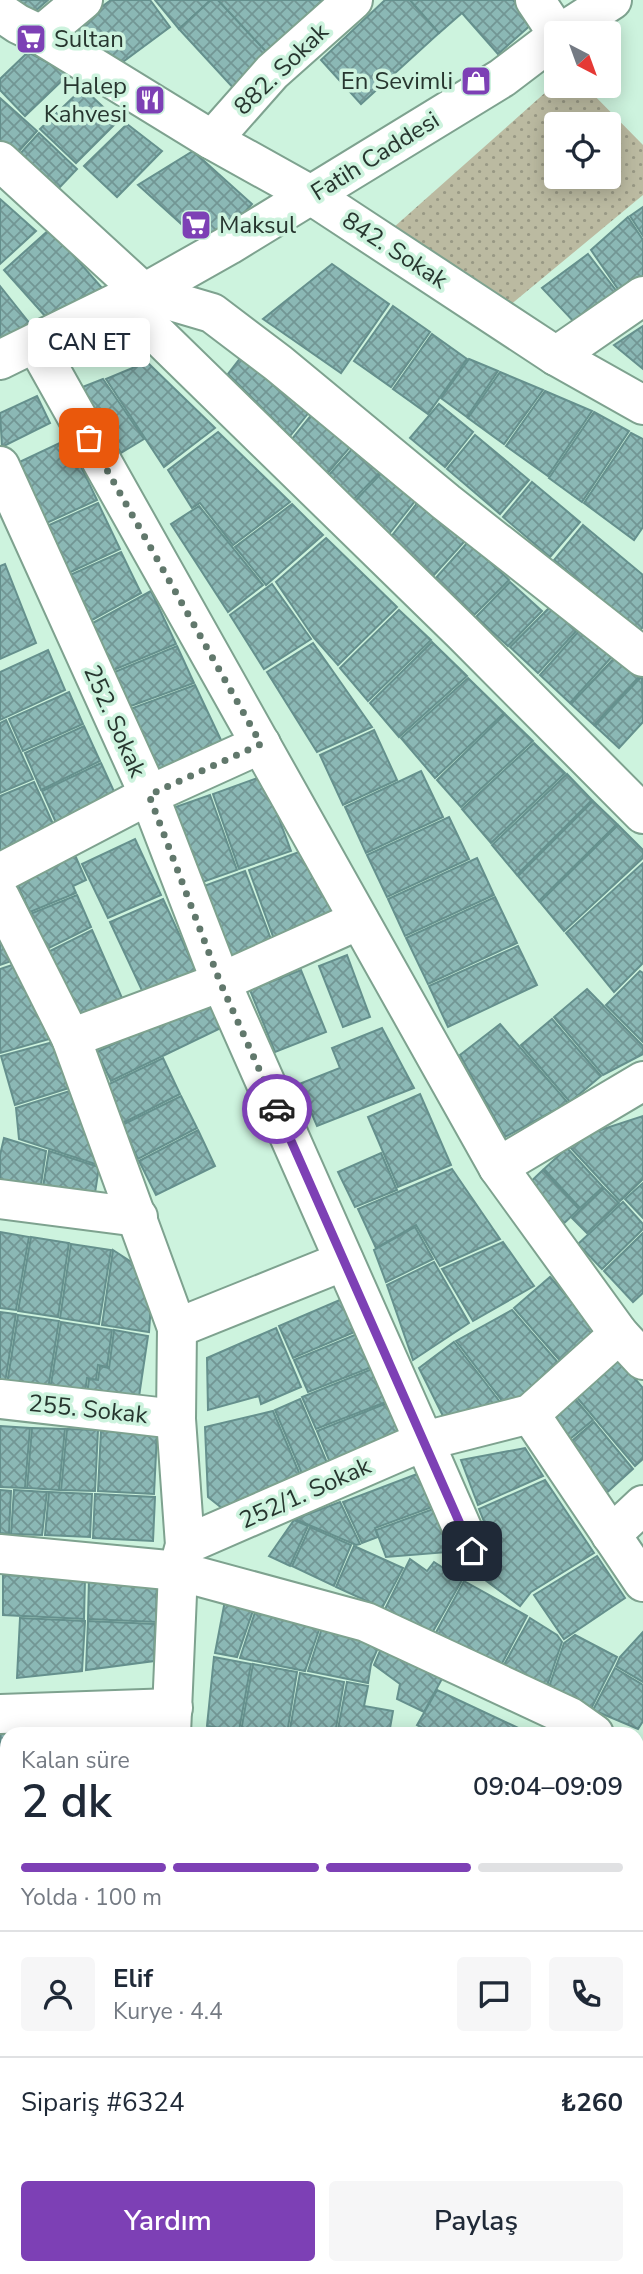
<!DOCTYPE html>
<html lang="tr">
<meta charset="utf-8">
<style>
:root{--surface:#fff;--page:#f6f6f7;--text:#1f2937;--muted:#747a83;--line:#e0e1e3;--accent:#7d40b5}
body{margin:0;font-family:"Nunito Sans",sans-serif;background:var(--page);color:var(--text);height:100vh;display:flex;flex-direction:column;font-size:26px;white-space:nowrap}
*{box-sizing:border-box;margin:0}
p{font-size:23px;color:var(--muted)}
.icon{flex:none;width:38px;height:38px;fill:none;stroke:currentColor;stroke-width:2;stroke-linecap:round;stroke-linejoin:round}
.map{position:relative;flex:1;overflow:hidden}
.details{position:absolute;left:0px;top:1727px;width:644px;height:548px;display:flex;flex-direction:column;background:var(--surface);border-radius:21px 21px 0 0;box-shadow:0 4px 18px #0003}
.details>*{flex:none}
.needle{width:46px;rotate:139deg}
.buttons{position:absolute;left:544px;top:21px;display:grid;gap:14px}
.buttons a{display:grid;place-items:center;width:77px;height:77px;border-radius:7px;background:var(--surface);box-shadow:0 4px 18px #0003;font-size:35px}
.pin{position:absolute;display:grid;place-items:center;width:60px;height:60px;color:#fff;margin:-30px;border-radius:14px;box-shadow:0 4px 10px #0006}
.courier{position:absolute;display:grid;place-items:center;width:70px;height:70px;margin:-35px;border:5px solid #7d40b5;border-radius:50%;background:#fff;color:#222;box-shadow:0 2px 9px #0007}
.bubble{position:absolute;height:49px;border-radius:7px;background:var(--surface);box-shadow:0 4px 18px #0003;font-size:23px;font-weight:600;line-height:49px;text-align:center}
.summary em{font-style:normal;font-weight:600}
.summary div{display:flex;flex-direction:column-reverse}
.summary{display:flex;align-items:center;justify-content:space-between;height:119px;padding:0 21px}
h1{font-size:46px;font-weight:600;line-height:52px}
.bar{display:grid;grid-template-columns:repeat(4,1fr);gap:10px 7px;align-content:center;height:84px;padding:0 21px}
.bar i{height:9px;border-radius:5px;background:var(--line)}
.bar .active{background:var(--accent)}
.bar p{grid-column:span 4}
.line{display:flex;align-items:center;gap:18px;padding:0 21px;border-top:2px solid var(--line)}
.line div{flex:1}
.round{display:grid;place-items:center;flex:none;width:74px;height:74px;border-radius:7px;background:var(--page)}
.cta{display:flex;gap:14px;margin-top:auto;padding:14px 21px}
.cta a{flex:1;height:80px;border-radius:7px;background:var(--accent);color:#fff;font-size:28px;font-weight:600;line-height:80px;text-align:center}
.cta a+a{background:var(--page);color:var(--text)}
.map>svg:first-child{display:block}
.park{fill:url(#park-dots);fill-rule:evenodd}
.building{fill:url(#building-cross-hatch);stroke:#65908d;stroke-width:2}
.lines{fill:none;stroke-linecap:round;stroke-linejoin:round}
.minor-casing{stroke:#7ea28f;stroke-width:42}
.major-casing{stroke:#7ea28f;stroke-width:42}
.minor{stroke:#fff;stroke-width:38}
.major{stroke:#fff;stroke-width:38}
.done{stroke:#61786c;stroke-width:7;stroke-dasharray:0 12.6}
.route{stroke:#7d40b5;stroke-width:9}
.labels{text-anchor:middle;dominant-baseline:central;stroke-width:7;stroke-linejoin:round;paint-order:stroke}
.poi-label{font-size:24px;fill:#27362f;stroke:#cdf3de;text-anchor:start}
.street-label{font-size:24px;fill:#27362f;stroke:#cdf3de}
</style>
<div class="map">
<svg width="643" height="2274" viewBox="0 0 643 2274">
<defs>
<pattern id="park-dots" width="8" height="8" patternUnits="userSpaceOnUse" patternTransform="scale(1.75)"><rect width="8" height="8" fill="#bbbaa1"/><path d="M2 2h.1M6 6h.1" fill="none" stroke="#989884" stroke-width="1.8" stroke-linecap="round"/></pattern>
<pattern id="building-cross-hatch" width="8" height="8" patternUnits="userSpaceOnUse" patternTransform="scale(1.75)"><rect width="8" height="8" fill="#8bb8b5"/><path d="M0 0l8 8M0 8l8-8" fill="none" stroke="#729694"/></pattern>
</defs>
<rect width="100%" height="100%" fill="#cdf3de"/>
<path class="park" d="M556,83V86H585L643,145V195L509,306L393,228ZM556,124H609V177H556Z"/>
<g class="building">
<polygon points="10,0 48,0 31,15"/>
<polygon points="111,0 150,0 170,27 120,64 67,32"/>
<polygon points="155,0 211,0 179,29"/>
<polygon points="211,0 218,0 274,60 238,93 179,29"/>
<polygon points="218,0 339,0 274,60"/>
<polygon points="385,0 410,0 439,33 361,104 321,60"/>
<polygon points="410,0 513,0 533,23 498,54 462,13 439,33"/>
<polygon points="28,52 69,74 25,116 0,90 0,79"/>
<polygon points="83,88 118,121 76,163 40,129"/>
<polygon points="0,98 37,131 10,161 0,152"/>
<polygon points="127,124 162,151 117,197 84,166"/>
<polygon points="39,133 77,169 57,190 19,155"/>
<polygon points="193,151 252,204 210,250 138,185"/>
<polygon points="0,199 36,231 0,264"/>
<polygon points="643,207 643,236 630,216"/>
<polygon points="628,217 643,240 643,276 620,292 591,250"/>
<polygon points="50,229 102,288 45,316 4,270"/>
<polygon points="588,254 618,293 575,323 542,288"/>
<polygon points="332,264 389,304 341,373 263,319"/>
<polygon points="0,286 31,325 0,338"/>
<polygon points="393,306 430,332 391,387 354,361"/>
<polygon points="643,326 643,369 614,345"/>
<polygon points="432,334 467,359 428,414 393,389"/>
<polygon points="245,352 314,406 290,436 228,374"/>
<polygon points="469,359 498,371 467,417 441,398"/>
<polygon points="147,362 215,428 164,467 106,379"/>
<polygon points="500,372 543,390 504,444 468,418"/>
<polygon points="103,379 144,439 121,453 80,388"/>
<polygon points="545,391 592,411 548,476 506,446"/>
<polygon points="37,396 50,423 2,447 0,413"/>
<polygon points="439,404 473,432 445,467 410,438"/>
<polygon points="317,408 357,439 327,474 292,439"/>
<polygon points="594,412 629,431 582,502 549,478"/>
<polygon points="218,432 290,502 233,545 200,503 192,508 168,470"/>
<polygon points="631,433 643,439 643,527 634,540 584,503"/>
<polygon points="475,435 529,480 500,514 447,469"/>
<polygon points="68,439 97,500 40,526 11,466"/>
<polygon points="359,441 388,464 353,500 329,475"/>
<polygon points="389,465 423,491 388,535 355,501"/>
<polygon points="532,482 580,522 550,557 503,517"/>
<polygon points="425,493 472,533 433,576 391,537"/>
<polygon points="98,503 120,549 58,578 36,531"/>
<polygon points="292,504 323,535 266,585 235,547"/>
<polygon points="199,506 263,585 228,612 171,524"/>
<polygon points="583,525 643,575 643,627 639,631 554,560"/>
<polygon points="326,538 397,607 338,665 314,638 276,582"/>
<polygon points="468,542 509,580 474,615 435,579"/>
<polygon points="121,552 141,593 81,626 59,580"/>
<polygon points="5,564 36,643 0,659 0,566"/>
<polygon points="510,582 542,611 508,646 476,617"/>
<polygon points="272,584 311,639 264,669 230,615"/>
<polygon points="151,591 176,644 104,674 82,629"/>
<polygon points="552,605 578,629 538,673 510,647"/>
<polygon points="399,610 431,640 368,701 340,668"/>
<polygon points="585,624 616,652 570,703 540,675"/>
<polygon points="432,642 467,676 399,737 370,703"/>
<polygon points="313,643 372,727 317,752 267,672"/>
<polygon points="177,646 194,683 120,710 105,676"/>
<polygon points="48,650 65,690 0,720 0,672"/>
<polygon points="618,654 641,675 594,725 571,704"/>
<polygon points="642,676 643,722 619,748 595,726"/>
<polygon points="468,678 504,713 435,778 401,738"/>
<polygon points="195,685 229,757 151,788 122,712"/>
<polygon points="69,692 83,724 23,751 9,719"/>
<polygon points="505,714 533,741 461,807 437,780"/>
<polygon points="6,720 33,779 0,793 0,723"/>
<polygon points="84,726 100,761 41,790 25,753"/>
<polygon points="374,730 397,780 343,805 320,755"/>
<polygon points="534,743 565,773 491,843 462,809"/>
<polygon points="101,763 117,798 57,825 42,791"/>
<polygon points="421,771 443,817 366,853 345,807"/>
<polygon points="567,774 592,800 517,875 492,845"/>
<polygon points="263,776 291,851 239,869 213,794"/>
<polygon points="34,782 54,826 0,851 0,796"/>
<polygon points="210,795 237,870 191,886 164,811"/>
<polygon points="593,801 617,824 539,901 518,876"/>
<polygon points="449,817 469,859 387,897 367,855"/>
<polygon points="618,825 643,850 643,858 564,931 540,902"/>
<polygon points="135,839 161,895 108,918 82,864"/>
<polygon points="310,848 336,920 275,942 249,870"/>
<polygon points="74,853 86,880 73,886 76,893 30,912 15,880"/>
<polygon points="477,858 494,895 405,936 388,899"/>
<polygon points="643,863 643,963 614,992 566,933"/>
<polygon points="245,871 272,942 228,958 193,890"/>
<polygon points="77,895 91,927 47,949 30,914"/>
<polygon points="495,897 517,943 428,984 406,938"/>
<polygon points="163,899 198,975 146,999 110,922"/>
<polygon points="0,919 17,959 0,965"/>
<polygon points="92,930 122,998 78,1017 48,952"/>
<polygon points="518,946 537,985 448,1027 429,986"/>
<polygon points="347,955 370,1017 343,1027 319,966"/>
<polygon points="27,960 56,1037 0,1053 0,969"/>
<polygon points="301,970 326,1032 275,1052 250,990"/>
<polygon points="640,971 643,973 643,1042 606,1005"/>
<polygon points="587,989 643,1046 643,1054 603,1075 554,1017"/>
<polygon points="213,996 227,1025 111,1081 97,1052"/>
<polygon points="552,1019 601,1076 570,1102 521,1045"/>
<polygon points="500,1024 568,1103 505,1137 460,1055"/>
<polygon points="382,1028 414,1088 317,1126 299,1084 340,1068 332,1048"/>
<polygon points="57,1041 72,1087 15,1105 1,1056"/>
<polygon points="163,1058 180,1094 121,1124 103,1087"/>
<polygon points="73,1090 98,1165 19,1139 16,1108"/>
<polygon points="420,1094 451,1165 398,1187 368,1117"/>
<polygon points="181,1096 197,1128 138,1159 122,1125"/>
<polygon points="643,1116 643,1179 620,1201 569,1146 579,1137"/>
<polygon points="198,1130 215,1166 156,1195 139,1161"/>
<polygon points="4,1138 46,1151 39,1198 0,1193 0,1155"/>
<polygon points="567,1148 603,1187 580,1208 544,1169"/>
<polygon points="49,1151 99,1167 93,1206 41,1199"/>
<polygon points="381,1153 397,1190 355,1207 338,1172"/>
<polygon points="452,1169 500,1239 440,1266 416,1225 376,1248 358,1209"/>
<polygon points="543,1170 579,1209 560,1227 524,1188"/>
<polygon points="643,1183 643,1218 625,1199"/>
<polygon points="604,1188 619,1203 587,1233 572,1218"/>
<polygon points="623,1202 643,1224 643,1229 602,1269 578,1244"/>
<polygon points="415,1227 433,1259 386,1282 374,1250"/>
<polygon points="0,1232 29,1237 16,1310 0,1308"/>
<polygon points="643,1233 643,1293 633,1302 604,1271"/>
<polygon points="31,1237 69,1243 58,1317 18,1311"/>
<polygon points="503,1242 534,1286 473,1321 442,1269"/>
<polygon points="71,1244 111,1250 99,1324 60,1318"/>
<polygon points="113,1250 153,1276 149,1332 102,1325"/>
<polygon points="434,1262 469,1323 413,1360 387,1285"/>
<polygon points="550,1277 599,1333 563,1364 514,1308"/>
<polygon points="342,1299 357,1331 293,1358 279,1326"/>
<polygon points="512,1310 561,1366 510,1411 456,1341"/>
<polygon points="0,1312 16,1314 4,1389 0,1388"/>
<polygon points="18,1315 59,1321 47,1396 6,1390"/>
<polygon points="61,1322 112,1330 107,1367 98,1365 96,1380 87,1378 84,1401 49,1396"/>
<polygon points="276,1328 301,1387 261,1404 259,1396 208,1410 207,1358"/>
<polygon points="114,1330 148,1336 137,1410 86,1402 89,1379 98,1380 100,1366 109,1368"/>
<polygon points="357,1334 372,1367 308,1392 294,1360"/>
<polygon points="454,1342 500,1402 445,1420 419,1368"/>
<polygon points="611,1351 643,1388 643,1459 635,1466 569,1388"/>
<polygon points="372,1369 386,1402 316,1429 302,1397"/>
<polygon points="566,1388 593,1420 564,1444 541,1411"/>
<polygon points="300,1399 328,1465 303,1476 275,1410"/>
<polygon points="387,1403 401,1435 331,1465 317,1431"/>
<polygon points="273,1411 301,1477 227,1512 208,1497 205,1427"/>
<polygon points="594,1422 633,1469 602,1497 566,1446"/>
<polygon points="0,1426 30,1428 25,1488 0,1487"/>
<polygon points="32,1428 65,1429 59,1490 27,1488"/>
<polygon points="67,1429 98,1430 95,1491 61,1490"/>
<polygon points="101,1431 157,1433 154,1494 98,1491"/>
<polygon points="525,1448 543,1476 478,1505 461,1460"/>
<polygon points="417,1474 435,1506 375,1528 378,1537 362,1543 343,1502"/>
<polygon points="545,1480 594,1553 531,1592 520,1606 469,1568 495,1549 479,1509"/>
<polygon points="0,1490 11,1491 9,1534 0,1533"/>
<polygon points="14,1490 47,1492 42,1535 11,1534"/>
<polygon points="49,1492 92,1494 90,1537 45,1535"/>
<polygon points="95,1494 155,1497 153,1541 93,1538"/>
<polygon points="340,1502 360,1544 356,1545 295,1519"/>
<polygon points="436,1508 461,1551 386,1557 376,1530"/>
<polygon points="294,1520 308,1526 290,1566 269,1556"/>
<polygon points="310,1527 351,1545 334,1586 292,1566"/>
<polygon points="354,1546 403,1568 382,1608 336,1587"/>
<polygon points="597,1556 625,1598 564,1639 534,1595"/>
<polygon points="410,1559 427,1571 434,1562 462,1580 431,1635 385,1609"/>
<polygon points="3,1575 85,1578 84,1619 3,1615"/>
<polygon points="89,1578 157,1580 156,1622 88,1619"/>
<polygon points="464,1581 527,1616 498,1671 434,1636"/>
<polygon points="227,1590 257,1599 237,1657 215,1653"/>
<polygon points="259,1600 322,1621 305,1671 240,1658"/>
<polygon points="20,1618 85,1621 82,1671 17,1678"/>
<polygon points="530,1618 557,1635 562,1642 546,1689 500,1672"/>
<polygon points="88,1621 155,1624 154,1661 86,1670"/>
<polygon points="324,1622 380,1643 371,1664 368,1683 308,1671"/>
<polygon points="643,1632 643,1682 616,1666 620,1657"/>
<polygon points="575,1635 617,1657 591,1709 548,1690 564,1643"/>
<polygon points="383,1644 443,1677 424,1712 397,1699 400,1684 374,1665"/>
<polygon points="214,1657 251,1664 239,1731 207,1726"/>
<polygon points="253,1664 297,1672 287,1734 241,1731"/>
<polygon points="615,1668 643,1685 643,1721 638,1729 593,1710"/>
<polygon points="300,1673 344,1682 335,1734 289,1734"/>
<polygon points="347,1682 368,1686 364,1706 393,1711 389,1734 337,1734"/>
<polygon points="437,1690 527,1732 526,1734 434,1734 417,1725"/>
<polygon points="154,1717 155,1734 75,1734 75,1721"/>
<polygon points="71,1721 72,1734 16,1734 16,1723"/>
<polygon points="13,1723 13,1734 7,1734 7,1790 0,1791 0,1725"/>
<polygon points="637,1790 643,1794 643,1850 639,1857 637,1856"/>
<polygon points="643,1913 643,1960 637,1963 637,1914"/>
<polygon points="7,1915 7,1973 0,1974 0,1916"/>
<polygon points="7,2015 7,2082 0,2056 0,2017"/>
<polygon points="637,2031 643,2033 643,2120 637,2117"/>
<polygon points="7,2093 7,2165 0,2166 0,2095"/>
<polygon points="7,2203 7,2260 0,2262 0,2204"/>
<polygon points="230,2268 295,2268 299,2274 221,2274"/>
<polygon points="324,2268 406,2268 409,2274 327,2274"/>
<polygon points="474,2268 491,2268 495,2274 465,2274"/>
<polygon points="494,2268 548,2268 552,2274 497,2274"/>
<polygon points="552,2268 583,2268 573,2274 556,2274"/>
</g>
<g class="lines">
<g class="minor-casing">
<g id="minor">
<polyline points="535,0 557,33"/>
<polyline points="0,12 18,24 41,35 212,140 311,195 556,356 643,405"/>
<polyline points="41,35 83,0"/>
<polyline points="212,140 272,72 353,0"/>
<polyline points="0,161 144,293 212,313 278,363 446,502 643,657"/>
<polyline points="122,300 463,633 643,814"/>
<polyline points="36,344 498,1167 619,1334 643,1360"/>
<polyline points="556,356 643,296"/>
<polyline points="0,466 149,795 221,982 424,1441 530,1414 619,1334"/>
<polyline points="0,873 149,795 261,744"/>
<polyline points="0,897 71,1038 177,1328 176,1419 185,1545 178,1571 171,1734"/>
<polyline points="71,1038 221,982 359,920"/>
<polyline points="498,1167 643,1081"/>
<polyline points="0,1199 138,1217"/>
<polyline points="177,1328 344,1261"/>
<polyline points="0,1399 176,1419"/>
<polyline points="530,1414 643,1582"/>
<polyline points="611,1535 643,1505"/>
<polyline points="185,1545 424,1441 472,1551"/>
<polyline points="0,1554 178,1571 366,1622 570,1717 594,1734"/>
<polyline points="0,1714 173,1708"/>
<polyline points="637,1766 643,1770"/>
<polyline points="0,1808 7,1808"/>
<polyline points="637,1878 643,1882"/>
<polyline points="637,2000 643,1997"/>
<polyline points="0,2003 7,2002"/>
<polyline points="637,2183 643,2195"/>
<polyline points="0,2189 7,2187"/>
<polyline points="186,2268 189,2274"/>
<polyline points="428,2268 431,2274"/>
<polyline points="110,2274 111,2268"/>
<polyline points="617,2274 626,2268"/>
</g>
</g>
<g class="major-casing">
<g id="major">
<polyline points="561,33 612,0"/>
<polyline points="0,360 122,300 144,293 229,245 502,78 556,37"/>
</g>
</g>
<use href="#minor" class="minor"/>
<use href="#major" class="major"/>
</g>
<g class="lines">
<polyline class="done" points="89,438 261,744 149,795 220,982 277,1109"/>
<polyline class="route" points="277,1109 472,1551"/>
</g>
<defs>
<g id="supermarket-square" transform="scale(1.575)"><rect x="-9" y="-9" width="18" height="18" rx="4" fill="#7d40b5" stroke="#cdf3de"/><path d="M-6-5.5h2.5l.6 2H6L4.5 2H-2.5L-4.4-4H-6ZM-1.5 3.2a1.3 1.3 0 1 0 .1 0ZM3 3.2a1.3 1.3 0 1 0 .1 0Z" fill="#fff"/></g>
<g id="shop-square" transform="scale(1.575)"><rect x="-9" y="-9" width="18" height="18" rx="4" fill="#7d40b5" stroke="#cdf3de"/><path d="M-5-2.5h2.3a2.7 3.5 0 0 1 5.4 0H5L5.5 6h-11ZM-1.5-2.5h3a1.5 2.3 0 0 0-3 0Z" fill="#fff"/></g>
<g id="restaurant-square" transform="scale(1.575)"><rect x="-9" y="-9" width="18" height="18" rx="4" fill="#7d40b5" stroke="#cdf3de"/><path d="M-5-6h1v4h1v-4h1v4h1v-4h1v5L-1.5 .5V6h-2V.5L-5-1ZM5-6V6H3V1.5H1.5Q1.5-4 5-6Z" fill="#fff"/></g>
</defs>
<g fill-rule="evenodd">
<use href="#supermarket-square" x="31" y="39"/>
<use href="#shop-square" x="476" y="81"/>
<use href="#restaurant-square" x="150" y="100"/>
<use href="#supermarket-square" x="196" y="225"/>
</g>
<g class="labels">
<g class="poi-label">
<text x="54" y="39">Sultan</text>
<text x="453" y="81" text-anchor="end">En Sevimli</text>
<text x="127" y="86" text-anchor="end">Halep<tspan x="127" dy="28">Kahvesi</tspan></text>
<text x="219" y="225">Maksul</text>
</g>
<g class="street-label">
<text transform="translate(281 69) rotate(-44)">882. Sokak</text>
<text transform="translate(375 156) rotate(-32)">Fatih Caddesi</text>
<text transform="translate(395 250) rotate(33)">842. Sokak</text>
<text transform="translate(115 721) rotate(66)">252. Sokak</text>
<text transform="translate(88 1409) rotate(6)">255. Sokak</text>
<text transform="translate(305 1493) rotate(-24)">252/1. Sokak</text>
</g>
</g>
</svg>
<div class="buttons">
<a><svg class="needle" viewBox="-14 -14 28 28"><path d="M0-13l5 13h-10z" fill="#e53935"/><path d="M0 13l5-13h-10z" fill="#747a83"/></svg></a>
<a><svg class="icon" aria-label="locate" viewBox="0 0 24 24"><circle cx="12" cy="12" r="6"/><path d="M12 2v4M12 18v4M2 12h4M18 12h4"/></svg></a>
</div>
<div class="pin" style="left:89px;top:438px;background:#ea580c"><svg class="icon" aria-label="bag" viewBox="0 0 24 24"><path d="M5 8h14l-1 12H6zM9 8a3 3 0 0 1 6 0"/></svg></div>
<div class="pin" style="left:472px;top:1551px;background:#1f2937"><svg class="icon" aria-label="home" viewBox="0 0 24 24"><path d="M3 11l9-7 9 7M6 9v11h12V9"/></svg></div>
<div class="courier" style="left:277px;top:1109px"><svg class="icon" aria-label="car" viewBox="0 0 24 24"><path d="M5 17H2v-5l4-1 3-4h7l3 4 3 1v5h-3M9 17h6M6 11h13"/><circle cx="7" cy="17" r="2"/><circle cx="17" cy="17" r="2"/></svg></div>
<div class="bubble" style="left:28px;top:318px;width:122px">CAN ET</div>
<section class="details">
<div class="summary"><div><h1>2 dk</h1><p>Kalan süre</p></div><em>09:04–09:09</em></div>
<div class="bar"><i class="active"></i><i class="active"></i><i class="active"></i><i></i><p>Yolda · 100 m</p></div>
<div class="line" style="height:126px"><a class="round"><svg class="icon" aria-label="person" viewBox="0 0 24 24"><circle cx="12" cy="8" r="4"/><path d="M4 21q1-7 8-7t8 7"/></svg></a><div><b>Elif</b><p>Kurye · 4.4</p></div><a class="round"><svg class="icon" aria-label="chat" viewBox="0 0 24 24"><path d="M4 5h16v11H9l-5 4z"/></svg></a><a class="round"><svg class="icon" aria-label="phone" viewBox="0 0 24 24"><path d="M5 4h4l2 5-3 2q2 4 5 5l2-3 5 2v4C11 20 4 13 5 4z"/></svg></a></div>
<div class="line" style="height:91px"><div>Sipariş #6324</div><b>₺260</b></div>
<div class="cta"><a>Yardım</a><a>Paylaş</a></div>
</section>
</div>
